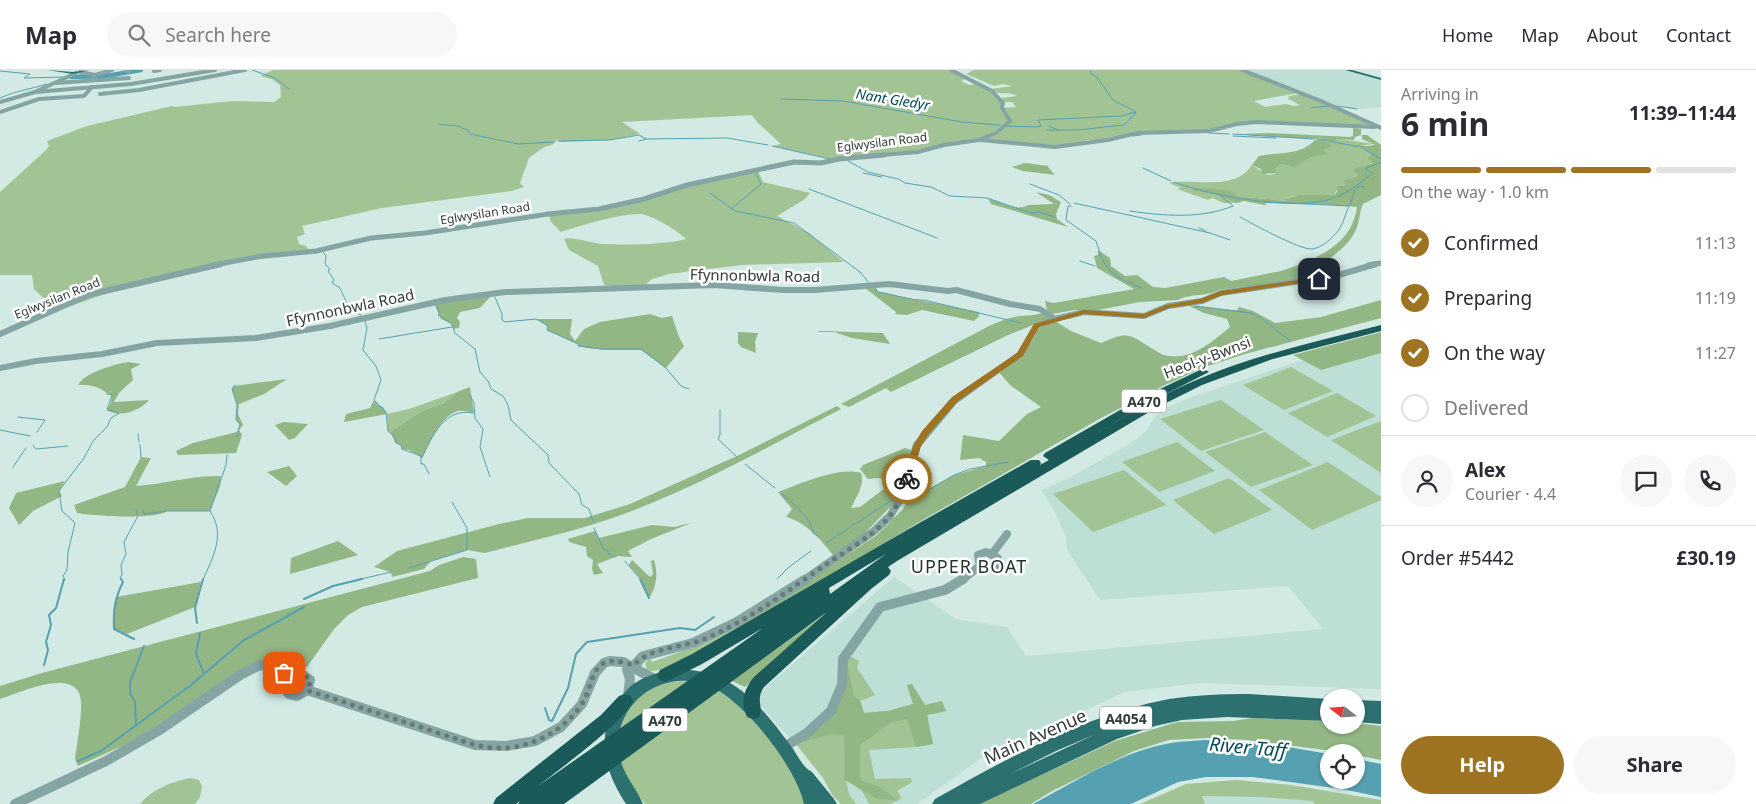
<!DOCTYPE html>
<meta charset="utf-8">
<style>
:root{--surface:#fff;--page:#f7f7f7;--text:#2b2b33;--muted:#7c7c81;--line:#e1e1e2;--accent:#9e7423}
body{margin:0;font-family:"Noto Sans",sans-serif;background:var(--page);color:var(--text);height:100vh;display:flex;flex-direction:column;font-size:19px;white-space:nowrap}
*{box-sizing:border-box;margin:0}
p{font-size:16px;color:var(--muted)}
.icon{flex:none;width:28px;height:28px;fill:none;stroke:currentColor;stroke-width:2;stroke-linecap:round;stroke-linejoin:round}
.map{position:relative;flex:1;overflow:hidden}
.details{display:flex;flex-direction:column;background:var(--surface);width:375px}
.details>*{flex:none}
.needle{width:32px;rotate:287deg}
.buttons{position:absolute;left:1320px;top:619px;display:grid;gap:10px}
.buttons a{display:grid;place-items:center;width:45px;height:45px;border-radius:50%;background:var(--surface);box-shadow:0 1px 4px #0004;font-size:25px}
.pin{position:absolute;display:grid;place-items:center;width:42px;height:42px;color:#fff;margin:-21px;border-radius:10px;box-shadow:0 2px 8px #0006}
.courier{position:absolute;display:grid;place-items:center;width:50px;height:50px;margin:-25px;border:4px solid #9e7423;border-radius:50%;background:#fff;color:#222;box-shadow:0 1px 6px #0007}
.overview em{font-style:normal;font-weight:700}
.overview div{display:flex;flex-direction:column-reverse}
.overview{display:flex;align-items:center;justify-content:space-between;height:85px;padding:0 20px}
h1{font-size:32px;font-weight:700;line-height:38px}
.bar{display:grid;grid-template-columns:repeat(4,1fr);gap:8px 5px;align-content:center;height:60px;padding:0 20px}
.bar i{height:6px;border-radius:4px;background:var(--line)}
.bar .selected{background:var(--accent)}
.bar p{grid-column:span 4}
.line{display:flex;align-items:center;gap:12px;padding:0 20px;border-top:1px solid var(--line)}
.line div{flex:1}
.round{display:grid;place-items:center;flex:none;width:52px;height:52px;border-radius:26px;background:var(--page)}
ol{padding:0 20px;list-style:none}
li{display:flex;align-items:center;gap:15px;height:55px}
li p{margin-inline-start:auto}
li .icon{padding:5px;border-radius:50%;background:var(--accent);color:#fff;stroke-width:4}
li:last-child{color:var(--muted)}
li i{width:28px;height:28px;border:2px solid var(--line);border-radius:50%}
.button{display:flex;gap:10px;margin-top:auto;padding:10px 20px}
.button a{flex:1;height:58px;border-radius:30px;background:var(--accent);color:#fff;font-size:20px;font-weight:700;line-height:58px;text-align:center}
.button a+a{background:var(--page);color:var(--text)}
header{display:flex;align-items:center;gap:30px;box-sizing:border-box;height:70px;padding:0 25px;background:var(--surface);border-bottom:1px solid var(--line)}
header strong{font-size:24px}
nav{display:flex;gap:28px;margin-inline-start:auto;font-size:18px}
.search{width:350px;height:45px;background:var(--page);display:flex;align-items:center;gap:12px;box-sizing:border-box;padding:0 18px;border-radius:28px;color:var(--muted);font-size:19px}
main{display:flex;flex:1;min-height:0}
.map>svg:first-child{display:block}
.built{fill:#bedfd6}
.green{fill:#a2c495}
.forest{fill:#93b685}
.water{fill:#55a1b2}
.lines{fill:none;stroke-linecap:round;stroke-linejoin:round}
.stream-far1{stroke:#55a1b2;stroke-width:1}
.stream{stroke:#55a1b2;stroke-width:2}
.river{stroke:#55a1b2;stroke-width:4.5}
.minor-far4{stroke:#85a5a4;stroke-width:4}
.minor-far3{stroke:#85a5a4;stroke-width:5}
.minor-far2{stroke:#85a5a4;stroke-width:6}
.minor-far1{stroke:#85a5a4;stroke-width:8}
.minor{stroke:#85a5a4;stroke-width:10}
.major{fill:#2d7070;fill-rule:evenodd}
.highway{fill:#1a5b5a;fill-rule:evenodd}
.route{fill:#9e7423}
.done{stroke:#6a7974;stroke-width:5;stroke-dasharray:0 9}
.labels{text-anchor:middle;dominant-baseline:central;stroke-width:5;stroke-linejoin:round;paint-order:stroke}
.far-street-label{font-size:12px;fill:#323c39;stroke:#fff}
.far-water-label{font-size:14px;font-style:italic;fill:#024b57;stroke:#fff}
.shield{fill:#fff;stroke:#707674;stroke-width:1}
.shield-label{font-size:14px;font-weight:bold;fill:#323c39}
.street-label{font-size:15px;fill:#323c39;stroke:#fff}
.quarter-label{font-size:18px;letter-spacing:1px;fill:#223630;stroke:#fff}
.near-street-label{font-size:18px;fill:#323c39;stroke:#fff}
.near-water-label{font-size:19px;font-style:italic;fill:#024b57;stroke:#fff}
</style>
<header>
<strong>Map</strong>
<div class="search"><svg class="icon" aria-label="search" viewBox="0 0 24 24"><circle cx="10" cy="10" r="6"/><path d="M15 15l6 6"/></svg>Search here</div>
<nav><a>Home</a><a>Map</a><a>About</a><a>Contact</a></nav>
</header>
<main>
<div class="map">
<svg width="1381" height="734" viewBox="0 0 1381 734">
<rect width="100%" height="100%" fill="#d2eae3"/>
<g class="built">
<polygon points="1248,0 1343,0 1381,10 1381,37 1359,39 1338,37"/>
<polygon points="1381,283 1381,619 1200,613 1125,622 983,687 917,734 841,734 833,726 823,708 802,681 753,628 894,507 956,549 1007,557 1026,586 1323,559 1288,516 1100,530 1067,480 1066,467 1054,440 1041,420 1067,409 1130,374 1146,361 1159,341 1189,328 1302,290 1321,300"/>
<polygon points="1220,711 1283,714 1379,734 1144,734 1189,715"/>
</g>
<g class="green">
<path d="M273,0H949L965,9L961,11L969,15L979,14C993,23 1007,33 1008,52C999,56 994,64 985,67L922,80L832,89L772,76L781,74L757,52L752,45L622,52L640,64L610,70L562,72L558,71V69L552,75L544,77L529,88L520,113L524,117L512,121L382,138L302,156L305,164L297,167L299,174L306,176L309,180H324L320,183L236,192L119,219L57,241L34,219L32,205H0V122L45,81L49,76L47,71L87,56L172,36L174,37L233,31L274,32L281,27L280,15L272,9L260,6Z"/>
<path d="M974,0H1239L1298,23L1254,31L1265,37L1286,34L1294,36L1300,35L1288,29L1289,26L1302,24L1367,53L1369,56L1258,52L1206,60L1138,62L1105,70H1089L1055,77L984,70L1011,51L1003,38L1016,37L1012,32H1005L1001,28L1017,26C1008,20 1001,27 990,19L1012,16L1003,14L994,16L966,4Z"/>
<path d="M1327,68L1332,71L1339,69L1375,74L1357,76L1371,84L1367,88L1373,93L1355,98L1357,106L1342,111L1346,115L1339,116L1334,125H1298L1285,128L1286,131L1236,126L1218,119L1197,121L1216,125L1237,133H1224L1212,128L1208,130L1177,119L1181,118L1169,113C1196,108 1234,122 1252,95L1267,105L1275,104V99L1281,94L1292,96L1319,84H1326L1324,80L1333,76L1313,70Z"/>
<path d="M757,99L763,112L810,123L805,129L777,146L809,163L844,192L742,195L669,204L652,209L644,216L621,217L604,215L598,196L569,180L564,169C578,167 589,173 603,174C625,175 665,175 686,169C674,159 661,150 645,145C632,140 576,157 561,162L551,152L548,144L594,140Z"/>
<polygon points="1291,297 1333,321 1284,340 1243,315"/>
<polygon points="457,322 444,333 424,340 390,362 388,361 387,344 412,338"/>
<polygon points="1337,323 1376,346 1327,367 1288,343"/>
<polygon points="1221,330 1264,360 1201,381 1160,349"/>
<polygon points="1381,351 1381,403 1331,370"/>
<polygon points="1265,362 1313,395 1251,417 1205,382"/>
<polygon points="1177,372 1215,401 1159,422 1122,392"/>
<polygon points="1328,392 1381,427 1381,430 1312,460 1259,420"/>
<polygon points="1124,400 1166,435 1093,462 1053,424"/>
<polygon points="1229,408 1272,440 1214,464 1173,430"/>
<path d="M752,548L754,552C735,563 665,608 647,600L645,593L650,588L652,592L702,574Z"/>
<polygon points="852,587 859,591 857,598 875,625 860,631 864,643 888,641 913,634 907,615 925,635 946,641 927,645 933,674 916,677 869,680 875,709 911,708 912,712 897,721 902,728 890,734 869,734 862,721 846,710 849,724 856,734 841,734 833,726 823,708 796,674 820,658 833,646 846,589"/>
<polygon points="689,611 620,661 626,641 637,628 664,612"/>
<path d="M717,620C747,639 775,670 792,702C798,711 801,723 805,734H645L632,717L620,693Z"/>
<path d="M190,708L199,710L202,716L200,727L195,734H140C152,719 171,712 190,708Z"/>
<polygon points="1236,710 1291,715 1381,730 1381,734 1315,734 1313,731 1262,727 1202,726 1205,734 1140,734 1186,714"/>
</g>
<g class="forest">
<path d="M1353,58L1361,59V65L1355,67L1354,70L1336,69L1338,72C1329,72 1324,67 1315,69L1240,64L1270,63L1350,67L1353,66Z"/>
<path d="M1362,65H1367L1381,75V125L1363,134C1360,140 1360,147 1358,154C1353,172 1335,186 1319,195L1306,192C1331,181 1353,167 1357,137L1321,134L1264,133L1267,135H1264L1244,131L1237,133L1216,125L1192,120L1194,118L1218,119L1232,122L1236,126L1286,131L1284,129L1298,125H1334L1337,122V116L1346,115L1342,111L1357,106V104L1354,100L1355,98L1373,93L1367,88L1371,84L1355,74L1367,76L1375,75L1362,69Z"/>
<path d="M1315,70L1329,73L1333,76L1324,80L1327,84C1315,85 1305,89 1296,97L1281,94L1275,99V103L1262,104L1261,99L1252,95L1259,86C1278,82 1300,86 1315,70Z"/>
<polygon points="1025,93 1049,96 1048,97 1055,105 1023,101 1012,97"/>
<path d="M1036,122L1049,125L1061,132L1056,144L1057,149L1068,157L991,134L988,128C999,132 1018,142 1028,135L1054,134Z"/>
<path d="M1098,180L1110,188L1111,196L1125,206L1137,205L1153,217L1165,218L1224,207L1231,211L1281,201L1304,193L1315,198L1302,208L1294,210L1219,220C1206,227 1191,223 1178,230L1140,232L1098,240H1075L1052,244L1047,240L1045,231L1054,233L1134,219L1097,198L1094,186L1098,185Z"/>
<polygon points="875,217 878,222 979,242 979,246 974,251 922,240 907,245 895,244 896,242 865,218"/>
<polygon points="491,226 480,238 460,242 457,248 460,252 459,258 453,259 452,254 441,249 434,233"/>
<path d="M1381,230V248L1245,284L1202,298L1163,316L1101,348L926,448L754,552L752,548L877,465L903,439L907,432L954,405L986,396V392L979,388L960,390L963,365L999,371L1027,344L1041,337L1010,315L998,301C1015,290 1031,279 1037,259L1055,251L1071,261L1101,273C1127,262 1128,263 1151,278C1155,280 1160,284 1164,285C1190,292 1212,272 1230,257L1227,249L1204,243L1187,235L1231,240H1237L1239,237L1253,241L1275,253L1321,247Z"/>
<path d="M1042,243L1050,248L1006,266L891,322L886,318L849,337L841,334L989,256C999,252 1010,247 1021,246C1029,245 1034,246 1042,243Z"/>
<path d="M650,244L662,248L672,246L679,267L684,276L666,298L641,280C618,280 601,281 578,276V274L547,260L548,256L536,249H572L570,264L575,271L584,259L600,252Z"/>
<polygon points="818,261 883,263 890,274 852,268 831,261 819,262"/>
<polygon points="738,262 758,263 755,272 756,283 741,277 738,273"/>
<polygon points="1381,262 1381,283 1321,300 1293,285"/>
<path d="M128,292L141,294L131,299L133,310L119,323L114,332L149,330C140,341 120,348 107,340L111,332L112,325C106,324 106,322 101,319C94,315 85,315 78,315C84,303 115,294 128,292Z"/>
<polygon points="287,309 264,324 239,334 238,344 243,355 239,360 242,365 236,383 178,385 176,381 193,373 237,362 240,354 236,350 237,335 232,319 234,316"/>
<path d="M470,317L474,343C469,342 463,340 458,341C442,345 428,374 422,388L409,380L402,379L401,375L396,373L390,362L424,340L444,333L457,322Z"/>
<polygon points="374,330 378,335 383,337 387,344 344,352 346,344 370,338"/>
<path d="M837,336L841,339C769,376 698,417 621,445C577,461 530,471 485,483L467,480L431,491L424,499L392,507L391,502L374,497L397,481L499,454L528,448H585L630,434L737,386Z"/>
<polygon points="284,352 308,354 295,368 289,370 275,355"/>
<path d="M905,378L911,380L912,385L895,432L860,468L833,485C821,470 806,452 786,447L792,439L778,422C799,414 840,396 861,403C865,415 856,427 851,438L860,437L885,418L886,413L880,408L868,409L860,399L863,395Z"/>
<path d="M141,387L151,388L136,416C165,414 193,405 221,406L220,416L210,441H167C157,450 92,446 77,443L74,435L125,417Z"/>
<polygon points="289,396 297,406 286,416 267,402"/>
<polygon points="65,411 59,421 62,426 33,441 19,455 9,438 16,423"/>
<polygon points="691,453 651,469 628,481 632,487 618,486 597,494 603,503 594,505 592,499 593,490 587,486 586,477 569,472 568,469 595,461 599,468 652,455 674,457"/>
<polygon points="338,471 358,485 290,504 291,488"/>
<path d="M463,487L476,489L478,508L362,537L348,545L334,559L307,597L297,601L260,592L131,672L78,696L75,689C77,671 82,649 81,631C78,595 19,623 0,629V616L42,603L430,501L439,495Z"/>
<path d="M632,490L650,507L653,504L651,491L654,490C658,503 657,517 649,528L640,508L629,495Z"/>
<polygon points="201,512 195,537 127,564 114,559 113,541 116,527"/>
<polygon points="821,547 822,549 745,617 732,611"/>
<polygon points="846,589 854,626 860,630 864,643 888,641 913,634 907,615 912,614 925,635 942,631 946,641 927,645 933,674 916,677 907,649 892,652 860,675 860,710 882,718 898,731 876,728 845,710 844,666 831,664 796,674 820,658 833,646"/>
<polygon points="1253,648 1329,651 1329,655 1356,655 1356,653 1381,656 1381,690 1356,685 1356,682 1341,682 1247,670 1207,668 1169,670 1134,681 1052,721 1031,734 979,734 1115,671 1177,652 1233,651"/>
</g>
<path class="water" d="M1206,670L1276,675L1329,684V710H1356V689L1381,694V727L1342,719L1253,707H1206L1178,712L1131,734H1033C1074,712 1125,680 1171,673C1183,671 1195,671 1206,670Z"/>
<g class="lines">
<g class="stream-far1">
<polyline points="252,0 275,8 289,19"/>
<polyline points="0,1 30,4 24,8 63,7"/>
<path d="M0,28C15,21 31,19 47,14"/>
<polyline points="781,29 843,31 962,52 1000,55"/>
<polyline points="1337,36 1357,39"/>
<polyline points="1311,38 1329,36"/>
<polyline points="438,54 458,56 469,61 469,63"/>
<polyline points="1005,56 1037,57 1041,56 1038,50 1121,46 1136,42 1113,30 1097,7 1091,4 1090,0"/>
<polyline points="1049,56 1058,60 1077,60 1124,55 1136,43"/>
<polyline points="1047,60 1058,60"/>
<polyline points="1209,63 1229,64"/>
<polyline points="470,64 518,74 554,72"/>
<polyline points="1233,64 1313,69"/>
<polyline points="1133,66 1141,65"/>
<polyline points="1233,66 1276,68"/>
<polyline points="1317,69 1360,77 1381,89"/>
<polyline points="558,71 610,70 639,65 646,69 727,68 768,75"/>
<polyline points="639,71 646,69"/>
<polyline points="772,76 830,89"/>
<polyline points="848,91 868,102 898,109 905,113 931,117 950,126 987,128 1031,143 1039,142 1055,147"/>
<polyline points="1143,98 1171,111"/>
<polyline points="863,103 882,107"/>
<polyline points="1373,103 1365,99 1381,92"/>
<path d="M1174,112C1210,126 1294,141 1331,129C1344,125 1359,114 1370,105"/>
<polyline points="1030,114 1059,125 1070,134"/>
<polyline points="809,119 937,168"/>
<polyline points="710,123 735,141 794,153 860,202 870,214"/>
<polyline points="1074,133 1210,163"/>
<polyline points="1350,135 1355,119 1360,116 1364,117"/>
<polyline points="1071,136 1068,136 1066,150 1096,171 1102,189 1110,201 1123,210 1142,218"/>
<polyline points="731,139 761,114 755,101"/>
<path d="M1130,141C1164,146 1201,149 1233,136L1220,125"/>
<path d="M1240,147C1253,154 1300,180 1312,179C1322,178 1332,168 1338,161C1344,153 1345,144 1349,136L1264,132"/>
<polyline points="1199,158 1206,161"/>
<polyline points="1210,163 1230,170"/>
<polyline points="323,182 326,186 325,194 330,199 328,201 334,210 332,213 340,218 350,240 361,245"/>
<polyline points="1080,191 1095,196"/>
<path d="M875,217L878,222C894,224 910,231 924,230L1021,253"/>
<polyline points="495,227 502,244 502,250 505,252 536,249 548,256 547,260 578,274 578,276 602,279 641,279 666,298 681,316 689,319"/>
<polyline points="436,236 440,243 438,245 452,254 455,263 475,279 480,302 488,311 491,319 503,326 508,335 511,350 548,385 549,393 579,424 582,435 589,439 593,451"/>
<polyline points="1195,236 1251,243 1264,250 1290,271"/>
<polyline points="365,251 367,258 363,280 376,296 381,310 374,330 386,342 388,361 394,366 396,373 401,375 402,379 421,386 421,394 424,394 429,404"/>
<polyline points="379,269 452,257"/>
<polyline points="235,315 232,319 237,335 236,350 240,354 237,367"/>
<polyline points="470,325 474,333 475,348 483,359 480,377 490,407"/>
<polyline points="720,340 720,365 718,369 737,387"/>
<polyline points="18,347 45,350 37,362"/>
<polyline points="0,360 30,366"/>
<polyline points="138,364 139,372"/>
<polyline points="33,375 36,379 68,376"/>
<polyline points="140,375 141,387"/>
<path d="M422,388C432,366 445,337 473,343"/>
<polyline points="745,394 775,418"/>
<polyline points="13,397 26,378"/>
<path d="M781,423C792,434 811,446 813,463L818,466"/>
<polyline points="907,432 954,405 970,399 1008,392"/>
<polyline points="143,440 144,444 167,441 209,441"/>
<polyline points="594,458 604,480 608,480 608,483 615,487"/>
<polyline points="826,473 892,430"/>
<polyline points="625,491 641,510"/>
<polyline points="409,498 467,480 467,458 452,432"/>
<polyline points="777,509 789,497 811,481"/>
<polyline points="65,510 63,506 67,500 68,482 75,453 62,441 59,421 84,388 93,371 107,357 111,348 119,343 107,340 112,325 107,324"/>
<polyline points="122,510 120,508 122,505 121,495 126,484 124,472 138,446 136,439"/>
<path d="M203,510C213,486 226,465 210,441L226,395L227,385"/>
<polyline points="357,510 391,502"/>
</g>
<g class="stream">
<path d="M121,509L123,512C115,528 113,541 114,559L134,569"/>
<polyline points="640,509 649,528"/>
<polyline points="304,529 333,516 362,509"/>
<polyline points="197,553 195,538 203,509"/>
<polyline points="200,563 196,584 204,604"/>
<polyline points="44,595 48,580 46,572 51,555 49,545 56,538 64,509"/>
<polyline points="545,638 549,650 552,651 568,618 576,584 587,572 680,558 695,560 714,547"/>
<polyline points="136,655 135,632 130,623 130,612 144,576"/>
<polyline points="78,691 101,681 191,615 244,570 304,537"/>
</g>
<polyline class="river" points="71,7 106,6 141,0"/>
<g class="minor-far4">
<polyline points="126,0 129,1"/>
<polyline points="1242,0 1321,31 1381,58"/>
<polyline points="154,1 160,0"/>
<polyline points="80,2 95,5 112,0"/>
<polyline points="55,13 129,8"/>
<polyline points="35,22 131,14 215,0"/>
<polyline points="100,24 139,20 245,0"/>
<polyline points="0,32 35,22 76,3"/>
<polyline points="0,42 39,29 84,26 92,17"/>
<polyline points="980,70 1055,77 1108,70 1137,63 1209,61 1237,54 1257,52 1375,57"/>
<polyline points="870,86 918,82 944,75 979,70 996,63 1010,51 1002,38 1003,33 992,21 951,0"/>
</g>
<g class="minor-far3">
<polyline points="214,195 262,186 316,181 371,168 425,163 548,144 599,139 644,129 687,115 794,92 821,93 839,89 884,85"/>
<polyline points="1368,195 1381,193"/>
</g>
<g class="minor-far2">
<polyline points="1055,249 1084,242 1144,246 1168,236 1202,231 1221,223 1335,206 1376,194"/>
<polyline points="0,264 88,225 221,194"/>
<polyline points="0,298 36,291 102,284 157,273 256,268 330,256 445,230 505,222 714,215 783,220 815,220 889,214 948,221 956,220 1010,234 1040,239 1055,249 1036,256 1020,284 951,334"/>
</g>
<g class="minor-far1">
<polygon points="986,482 998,488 997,496 988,498 979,492 978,485"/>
<polyline points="992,484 1007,464"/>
<polyline points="804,510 874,461 890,446 900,429 917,375 952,333"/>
<polyline points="962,510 981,495"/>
</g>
<g class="minor">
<polyline points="627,599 630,609 628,626"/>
<polyline points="629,601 643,586 693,573 737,552 806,509"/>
<polygon points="303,605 310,610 307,620 297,626 289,624 286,620 292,610"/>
<polyline points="307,620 475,675 506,676 535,671 561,657 582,634 595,603 604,593 610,591 623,592 654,609"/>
<polyline points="784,677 807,663 831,641 842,615 843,589 880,537 945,520 963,509"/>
<polyline points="15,734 106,691 158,661 240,605 260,595 276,596 292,610"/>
</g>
<g class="major">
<polygon points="47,0 73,2 90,0 73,4"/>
<polygon points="1345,0 1352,0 1381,8 1381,10"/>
<path d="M671,599C732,598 757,631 791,676C797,684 803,698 812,702L834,729L837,734H804C796,697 744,630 709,616C662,596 609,636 620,687C623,705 636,717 643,734H626C607,705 596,672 613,640C618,630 624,622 632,615C644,606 658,603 671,599Z"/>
<path d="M1249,624L1329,629V651L1227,647L1182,650L1155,656L1117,669L980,734H932L935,729C1008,688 1085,645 1169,629C1196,625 1222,624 1249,624ZM1096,664L1010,704L1056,681Z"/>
<polygon points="1356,630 1381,631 1381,654 1356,652"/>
</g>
<path class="highway" d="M1381,255V261L1273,289L1202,315L1156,338L897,491L888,497L891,501L889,505L871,519L764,617C755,630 764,636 759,647L753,649L747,647C741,632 743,620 754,607L827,542L564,734H518L520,731L516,734H493L496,728L601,645L619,626L625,624L631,626L633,631C622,654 561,698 538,716L763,558L702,594L670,610L665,612L660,610L657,605L660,600L692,584L921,452L1031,390H1039L1041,393L1040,395L1049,390L1043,386L1045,383L1141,328L1200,300L1204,299L1209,302L1148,333L1093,365C1126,346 1159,326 1194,311C1254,285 1318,271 1381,255ZM886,484L830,524L829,518Z"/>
</g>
<polygon class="route" points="1319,207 1322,209 1321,210 1223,225 1202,233 1169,238 1144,248 1084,244 1039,257 1023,286 958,331 928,365 921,376 911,411 904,411 903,409 913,376 922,361 952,327 1017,283 1034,254 1084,240 1144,244 1166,235 1200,229 1221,221"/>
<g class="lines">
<path class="done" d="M284,603L292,610L303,605L309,608L310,613L307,620L475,675C482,676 490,678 498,678C532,679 571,658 586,626C591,616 592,600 604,593C613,588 624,593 634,595C650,577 682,578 704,569C746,552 791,519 828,493C849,479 873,466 889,447C898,436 903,422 907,409"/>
</g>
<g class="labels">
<g class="far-street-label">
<text transform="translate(882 72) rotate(-7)">Eglwysilan Road</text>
<text transform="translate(485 143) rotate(-9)">Eglwysilan Road</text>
<text transform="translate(57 228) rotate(-22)">Eglwysilan Road</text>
</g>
<g class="far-water-label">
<text transform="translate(893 29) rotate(9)">Nant Gledyr</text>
</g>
<g class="shield">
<rect x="1121.5" y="319.5" width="45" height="23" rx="4"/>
<rect x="1100" y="636.5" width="52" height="23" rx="4"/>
<rect x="642.5" y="638.5" width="45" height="23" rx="4"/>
</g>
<g class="shield-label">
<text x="1144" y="331">A470</text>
<text x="1126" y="648">A4054</text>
<text x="665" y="650">A470</text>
</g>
<g class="street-label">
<text transform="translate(755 205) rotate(1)">Ffynnonbwla Road</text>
<text transform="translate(350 237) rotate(-12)">Ffynnonbwla Road</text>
<text transform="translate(1207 287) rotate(-21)">Heol-y-Bwnsi</text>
</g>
<g class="quarter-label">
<text x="969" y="496">UPPER BOAT</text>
</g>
<g class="near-street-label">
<text transform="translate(1035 666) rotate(-24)">Main Avenue</text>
</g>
<g class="near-water-label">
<text transform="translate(1248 677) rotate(5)">River Taff</text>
</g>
</g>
</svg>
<div class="buttons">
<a><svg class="needle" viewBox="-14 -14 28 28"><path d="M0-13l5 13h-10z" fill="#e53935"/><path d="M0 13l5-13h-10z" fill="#7c7c81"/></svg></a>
<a><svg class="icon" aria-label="locate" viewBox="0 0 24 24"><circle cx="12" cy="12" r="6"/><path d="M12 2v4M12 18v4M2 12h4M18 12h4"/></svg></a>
</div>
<div class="pin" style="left:284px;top:603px;background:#ea580c"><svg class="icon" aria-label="bag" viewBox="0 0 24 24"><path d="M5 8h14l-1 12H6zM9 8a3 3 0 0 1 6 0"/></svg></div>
<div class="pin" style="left:1319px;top:209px;background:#1f2937"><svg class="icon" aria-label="home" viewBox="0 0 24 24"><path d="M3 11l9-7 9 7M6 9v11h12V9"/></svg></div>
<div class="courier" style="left:907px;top:409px"><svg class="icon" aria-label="bike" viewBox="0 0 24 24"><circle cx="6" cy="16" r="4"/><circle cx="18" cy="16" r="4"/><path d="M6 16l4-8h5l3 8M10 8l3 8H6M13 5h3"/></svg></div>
</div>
<section class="details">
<div class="overview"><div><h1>6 min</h1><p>Arriving in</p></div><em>11:39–11:44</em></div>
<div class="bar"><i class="selected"></i><i class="selected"></i><i class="selected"></i><i></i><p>On the way · 1.0 km</p></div>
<ol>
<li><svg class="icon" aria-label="check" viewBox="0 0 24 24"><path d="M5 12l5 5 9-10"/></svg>Confirmed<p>11:13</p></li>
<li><svg class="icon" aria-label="check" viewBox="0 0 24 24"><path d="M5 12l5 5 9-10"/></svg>Preparing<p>11:19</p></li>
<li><svg class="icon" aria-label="check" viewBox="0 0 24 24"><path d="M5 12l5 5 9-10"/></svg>On the way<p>11:27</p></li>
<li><i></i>Delivered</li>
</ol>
<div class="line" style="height:90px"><a class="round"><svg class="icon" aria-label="person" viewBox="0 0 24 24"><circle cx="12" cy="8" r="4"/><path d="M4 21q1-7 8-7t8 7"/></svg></a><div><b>Alex</b><p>Courier · 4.4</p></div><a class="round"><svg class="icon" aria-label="chat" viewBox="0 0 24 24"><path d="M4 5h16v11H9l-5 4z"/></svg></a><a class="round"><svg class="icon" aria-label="phone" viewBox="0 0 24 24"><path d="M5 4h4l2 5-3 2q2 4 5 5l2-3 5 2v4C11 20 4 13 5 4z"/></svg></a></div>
<div class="line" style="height:65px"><div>Order #5442</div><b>£30.19</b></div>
<div class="button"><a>Help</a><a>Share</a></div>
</section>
</main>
